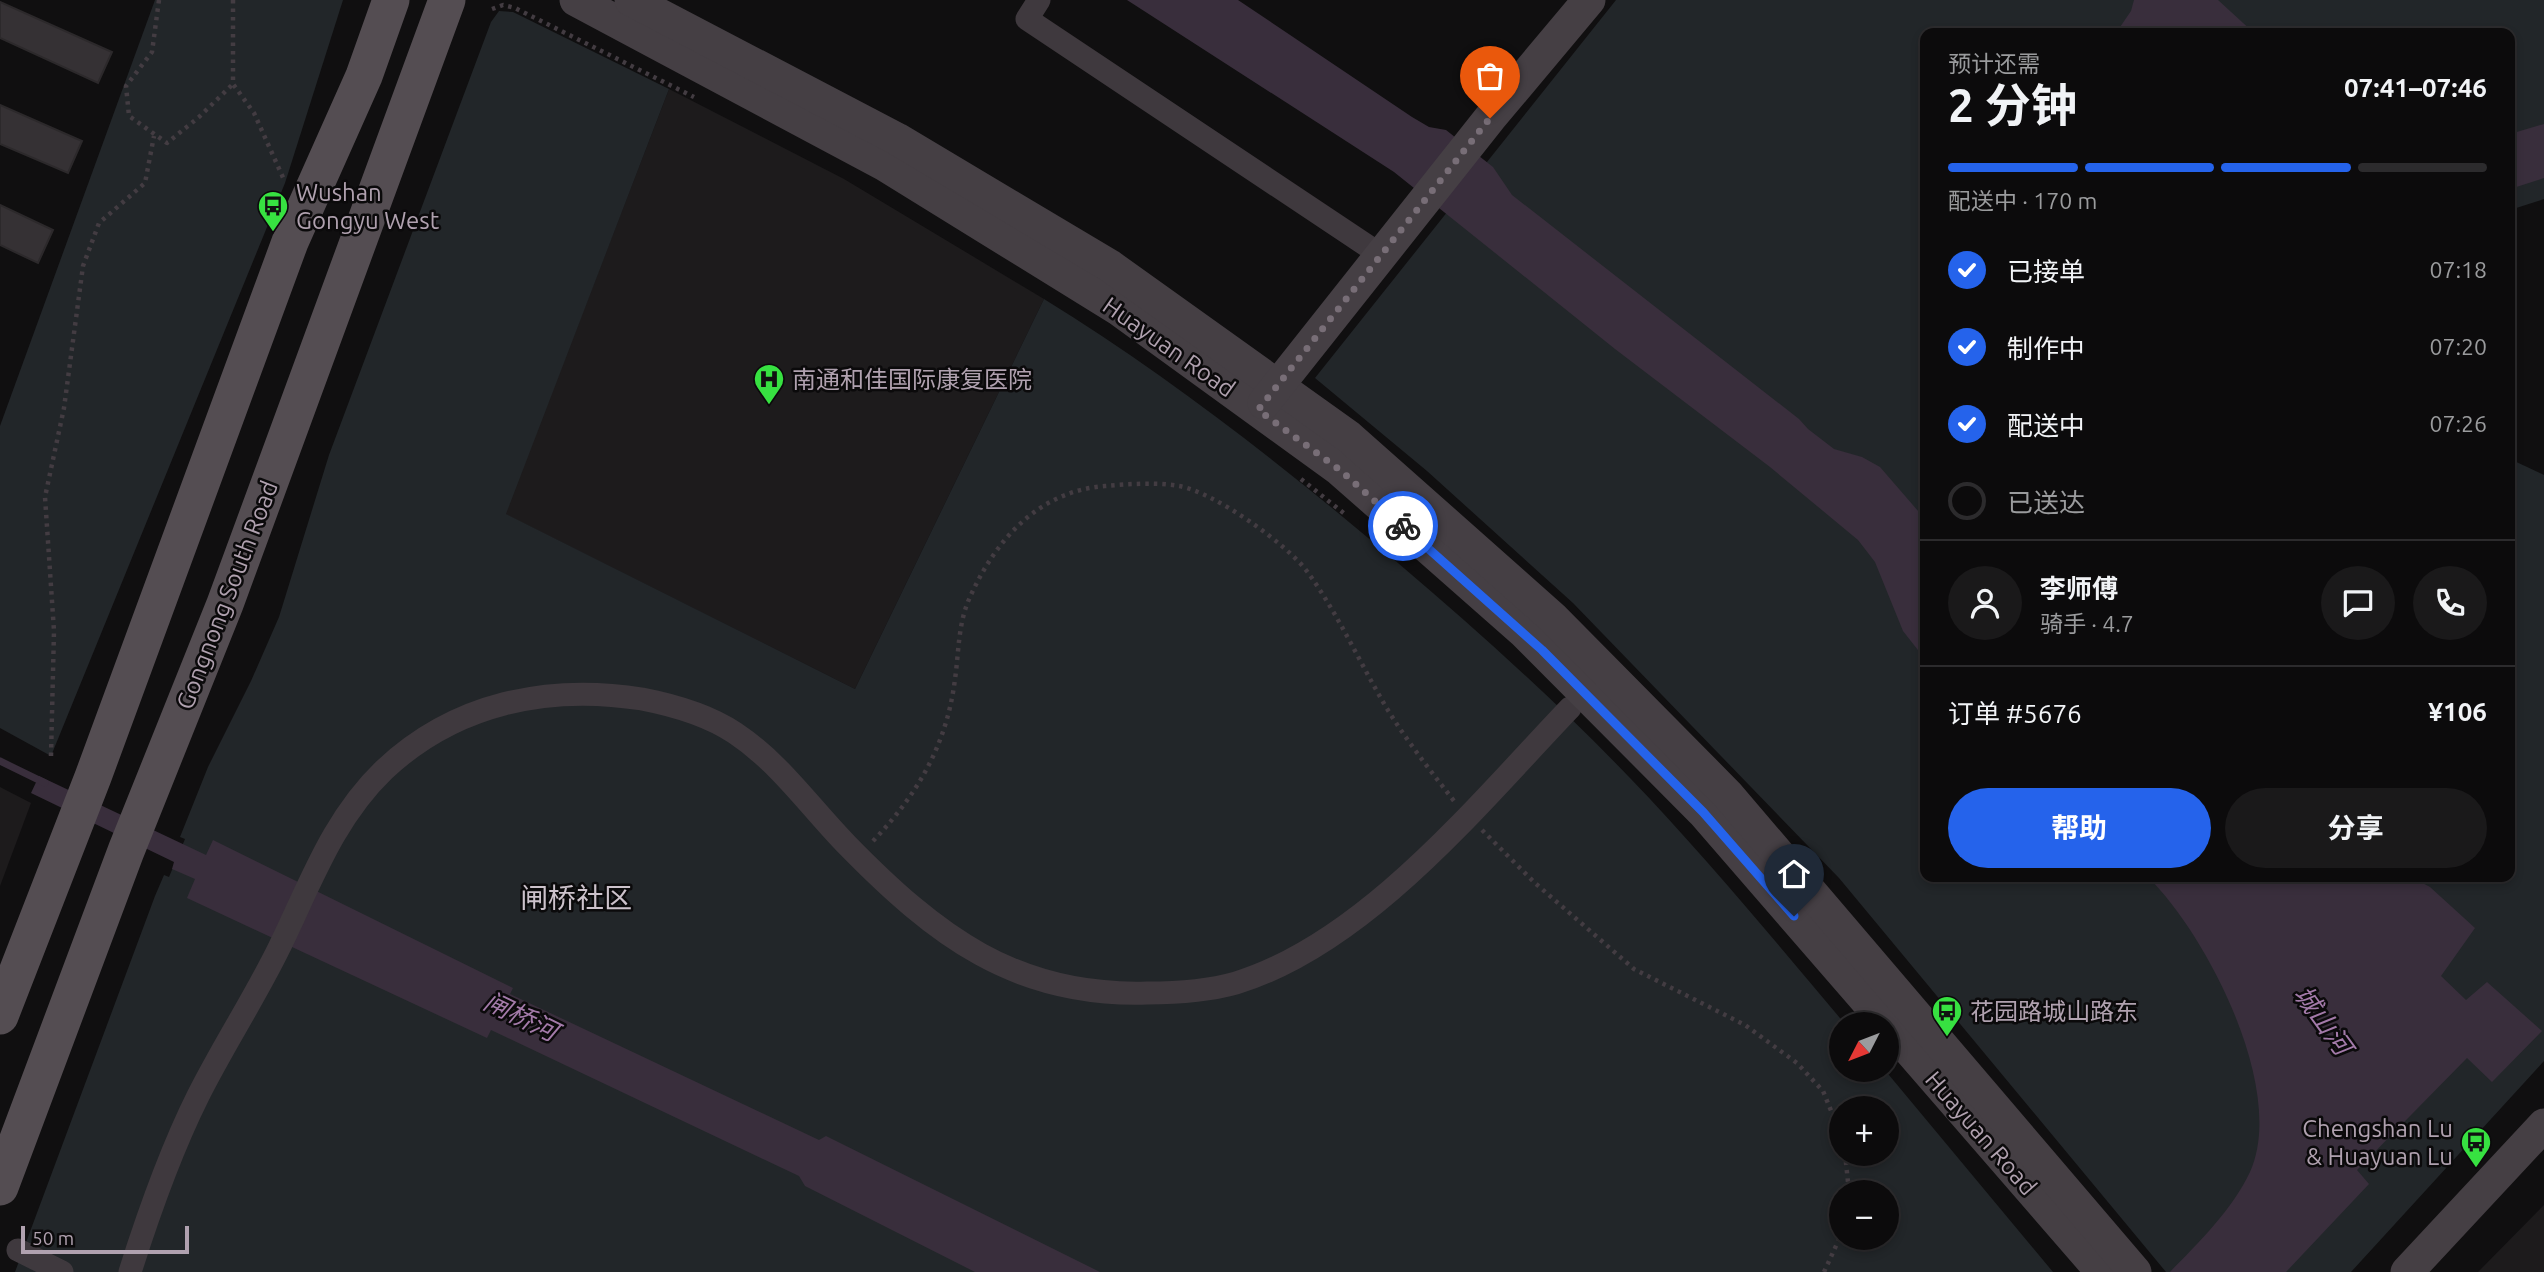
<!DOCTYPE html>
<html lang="zh">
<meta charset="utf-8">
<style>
:root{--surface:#0c0b0c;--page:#1a191a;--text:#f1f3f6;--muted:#9a9b9d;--line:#2c2b2d;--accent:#2563eb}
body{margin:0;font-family:Ubuntu,"Noto Sans SC",sans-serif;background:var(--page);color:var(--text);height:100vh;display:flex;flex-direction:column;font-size:26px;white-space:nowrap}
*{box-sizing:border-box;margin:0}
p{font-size:23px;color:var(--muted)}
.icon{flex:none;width:38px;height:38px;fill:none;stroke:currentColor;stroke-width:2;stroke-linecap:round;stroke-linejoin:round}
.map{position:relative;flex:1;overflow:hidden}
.drawer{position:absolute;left:1920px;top:28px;width:595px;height:854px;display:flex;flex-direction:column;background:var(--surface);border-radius:14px;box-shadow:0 4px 10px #0003,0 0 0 2px var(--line)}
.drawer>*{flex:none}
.needle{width:46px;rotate:228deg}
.controls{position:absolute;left:1829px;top:1012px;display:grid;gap:14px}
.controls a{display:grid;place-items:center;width:70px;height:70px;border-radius:50%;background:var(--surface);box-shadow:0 4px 10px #0003,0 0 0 2px var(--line);font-size:35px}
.scale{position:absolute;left:21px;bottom:18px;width:168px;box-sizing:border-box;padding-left:7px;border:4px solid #b0a1af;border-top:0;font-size:19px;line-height:24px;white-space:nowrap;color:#b0a1af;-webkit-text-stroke:5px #0b0a0b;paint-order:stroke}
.pin{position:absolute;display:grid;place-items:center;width:60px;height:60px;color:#fff;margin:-72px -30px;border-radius:50% 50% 50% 0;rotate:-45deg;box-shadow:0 0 7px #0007}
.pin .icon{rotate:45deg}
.courier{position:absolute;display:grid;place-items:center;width:70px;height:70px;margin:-35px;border:5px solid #2563eb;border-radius:50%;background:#fff;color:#222;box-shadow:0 2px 9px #0007}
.overview em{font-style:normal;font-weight:700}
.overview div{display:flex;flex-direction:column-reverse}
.overview{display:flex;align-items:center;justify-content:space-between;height:119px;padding:0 28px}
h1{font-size:46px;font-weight:700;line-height:52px}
.bar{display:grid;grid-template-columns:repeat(4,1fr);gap:10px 7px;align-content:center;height:84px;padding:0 28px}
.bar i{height:9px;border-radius:5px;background:var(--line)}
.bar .current{background:var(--accent)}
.bar p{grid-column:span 4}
.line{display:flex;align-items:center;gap:18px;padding:0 28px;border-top:2px solid var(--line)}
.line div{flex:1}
.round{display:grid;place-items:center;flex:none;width:74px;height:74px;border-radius:37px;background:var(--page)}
ol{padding:0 28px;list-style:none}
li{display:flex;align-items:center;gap:21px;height:77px}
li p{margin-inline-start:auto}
li .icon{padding:7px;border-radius:50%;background:var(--accent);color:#fff;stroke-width:4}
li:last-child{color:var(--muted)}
li i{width:38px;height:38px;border:4px solid var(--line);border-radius:50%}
.cta{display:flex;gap:14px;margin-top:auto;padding:14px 28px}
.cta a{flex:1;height:80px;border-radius:42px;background:var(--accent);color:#fff;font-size:28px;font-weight:700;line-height:80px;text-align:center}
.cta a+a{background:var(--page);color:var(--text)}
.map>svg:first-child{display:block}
.built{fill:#1d1b1c}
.green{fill:#222629;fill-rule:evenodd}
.water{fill:#392e3c}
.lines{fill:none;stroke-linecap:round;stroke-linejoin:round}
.stream{stroke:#392e3c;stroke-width:7}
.building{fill:#353134;stroke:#2c292b;stroke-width:2}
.path{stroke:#433c42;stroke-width:4.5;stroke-dasharray:3.5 5;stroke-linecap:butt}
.street{stroke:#3f393e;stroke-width:23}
.secondary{stroke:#453f44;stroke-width:33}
.primary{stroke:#544d52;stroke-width:37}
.done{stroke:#786e77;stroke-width:7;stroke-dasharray:0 12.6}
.route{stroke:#2563eb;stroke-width:9}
.labels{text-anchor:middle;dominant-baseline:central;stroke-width:5;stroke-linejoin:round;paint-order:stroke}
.poi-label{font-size:24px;fill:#b0a1af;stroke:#0b0a0b;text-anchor:start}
.street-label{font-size:24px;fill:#b0a1af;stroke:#0b0a0b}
.water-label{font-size:26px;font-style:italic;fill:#a37aa9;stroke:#0b0a0b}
.quarter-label{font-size:28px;fill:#ccc2cb;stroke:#0b0a0b}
</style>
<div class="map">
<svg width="2544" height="1272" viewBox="0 0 2544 1272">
<rect width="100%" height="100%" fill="#100f10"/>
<g class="built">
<polygon points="669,89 844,179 1044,299 855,689 505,514"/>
<polygon points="0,787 31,803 0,886"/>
<polygon points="2544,1205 2544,1272 2478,1272"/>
</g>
<g class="green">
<polygon points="155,0 343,0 285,183 51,756 0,728 0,426"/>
<polygon points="1616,0 2544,0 2544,199 2510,210 2510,33 1925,33 1925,877 2510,877 2510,459 2544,475 2544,1061 2351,1272 2166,1272 1839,878 1573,603 1427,471 1315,378"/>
<path d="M499,11L513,12L669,89L506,514L855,689L1044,299C1169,376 1286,468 1398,563C1478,631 1557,702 1630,778C1705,856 1775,941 1845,1024H1841V1069H1884L2053,1272H15L155,896L164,875L169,877L185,839L180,837L208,767L251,681L279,617L329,455L491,22ZM1841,1108H1886V1153H1841ZM1841,1192H1886V1237H1841Z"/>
</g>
<g class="water">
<polygon points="1127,0 1238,0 1412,117 1429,127 1446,130 1493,167 1512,195 1799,419 1808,429 1834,449 1862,457 1880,467 1925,519 1925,659 1903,631 1875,562 1858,540 1770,467 1615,349 1394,172"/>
<polygon points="2134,0 2218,0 2254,33 2116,33 2131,11"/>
<polygon points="2544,124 2544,178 2510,189 2510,134"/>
<polygon points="39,776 206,855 213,840 513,988 510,994 819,1140 826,1136 1100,1272 975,1272 805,1186 799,1176 491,1030 487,1038 187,898 195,879 172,869 174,862 31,793"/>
<path d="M2148,877H2411L2430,887L2475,928L2441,976L2466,1000L2487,982L2542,1031L2492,1082L2467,1058L2357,1170L2369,1184L2286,1272H2170C2199,1242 2232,1210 2250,1172C2287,1090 2207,935 2148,877Z"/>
</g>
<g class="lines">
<polyline class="stream" points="0,761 45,783"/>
</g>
<g class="building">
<polygon points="0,2 112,52 98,83 0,38"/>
<polygon points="0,105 82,141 68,173 0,144"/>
<polygon points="0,205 53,230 38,263 0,245"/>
</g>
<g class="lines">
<g class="path">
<polyline points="159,0 152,52 126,86 129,116 167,143 199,117 233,84"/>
<polyline points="233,0 233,84 254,113 285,182"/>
<polyline points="492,9 503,5 515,8 694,97"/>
<polyline points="1301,479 1346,515"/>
<polyline points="51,756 54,631 45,497 64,408 83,266 99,223 145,183 154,136"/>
<polyline points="1482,830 1535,883 1634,969 1745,1025 1797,1063 1823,1091 1841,1135"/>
<path d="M873,841C918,794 947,744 955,679C959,651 958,623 970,597C996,539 1039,491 1105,486C1128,484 1156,482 1179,486C1214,492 1289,545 1309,574C1339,616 1360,663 1386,707C1406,740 1430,770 1454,801"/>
<polyline points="1845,1153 1849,1192"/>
<polyline points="1824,1272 1841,1235"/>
</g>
<g class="street">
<polyline points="1039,0 1027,19 1381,255"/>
<polyline points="18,1250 62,1272"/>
<path d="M130,1272C149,1212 170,1152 198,1096C223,1046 254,999 279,948C310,885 332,820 384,770C455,703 548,684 642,699C673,705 708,715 735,733C780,763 809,806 847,845C935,935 1015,997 1147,993C1176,993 1208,991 1236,983C1366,943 1478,804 1570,708"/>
</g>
<g class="secondary">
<polyline points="576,0 885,165 1118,309 1340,470 1524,632 1703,812 2102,1272"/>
<polyline points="631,0 897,139 1110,266 1349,437 1553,618 1727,794 2135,1272"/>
<polyline points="1264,403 1490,118 1589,0"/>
<polyline points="2407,1272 2544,1125"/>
</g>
<g class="primary">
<polyline points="0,1016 93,777 290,242 364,76 391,0"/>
<polyline points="0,1187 126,851 225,604 447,0"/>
</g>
</g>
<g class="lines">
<polyline class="done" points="1403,526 1340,470 1258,410 1490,118"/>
<polyline class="route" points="1403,526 1542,650 1703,812 1794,916"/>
</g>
<defs>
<g id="bus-pin" transform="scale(1.575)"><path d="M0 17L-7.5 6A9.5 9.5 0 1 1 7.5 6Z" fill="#37e141" stroke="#0b0a0b"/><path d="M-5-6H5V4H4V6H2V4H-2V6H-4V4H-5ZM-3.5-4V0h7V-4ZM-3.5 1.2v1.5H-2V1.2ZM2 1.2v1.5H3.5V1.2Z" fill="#111"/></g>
<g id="hospital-pin" transform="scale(1.575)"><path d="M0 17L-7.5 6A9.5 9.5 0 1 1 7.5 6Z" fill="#37e141" stroke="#0b0a0b"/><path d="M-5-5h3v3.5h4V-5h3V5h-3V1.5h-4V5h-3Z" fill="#111"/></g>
</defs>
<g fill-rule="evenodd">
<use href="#bus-pin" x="273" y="206"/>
<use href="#hospital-pin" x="769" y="379"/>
<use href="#bus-pin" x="1947" y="1011"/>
<use href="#bus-pin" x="2476" y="1142"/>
</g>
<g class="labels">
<g class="poi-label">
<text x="296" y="192">Wushan<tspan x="296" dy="28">Gongyu West</tspan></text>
<text x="792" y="379">南通和佳国际康复医院</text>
<text x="1970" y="1011">花园路城山路东</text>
<text x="2453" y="1128" text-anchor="end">Chengshan Lu<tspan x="2453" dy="28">&amp; Huayuan Lu</tspan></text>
</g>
<g class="street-label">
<text transform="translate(1169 347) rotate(35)">Huayuan Road</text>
<text transform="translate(227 595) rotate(-69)">Gongnong South Road</text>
<text transform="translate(1981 1133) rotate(49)">Huayuan Road</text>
</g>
<g class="water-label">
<text transform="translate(521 1016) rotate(26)">闸桥河</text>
<text transform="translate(2323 1020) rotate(54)">城山河</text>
</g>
<g class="quarter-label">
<text x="576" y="897">闸桥社区</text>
</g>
</g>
</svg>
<div class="controls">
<a><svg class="needle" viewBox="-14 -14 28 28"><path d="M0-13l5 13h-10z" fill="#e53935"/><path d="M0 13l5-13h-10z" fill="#9a9b9d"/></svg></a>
<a>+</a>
<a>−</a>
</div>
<div class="scale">50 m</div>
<div class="pin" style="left:1490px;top:118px;background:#ea580c"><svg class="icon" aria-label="bag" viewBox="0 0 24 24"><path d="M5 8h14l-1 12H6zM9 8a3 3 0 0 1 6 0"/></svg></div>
<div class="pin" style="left:1794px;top:916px;background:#1f2937"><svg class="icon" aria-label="home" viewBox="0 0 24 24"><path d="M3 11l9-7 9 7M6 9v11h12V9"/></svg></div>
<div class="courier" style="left:1403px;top:526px"><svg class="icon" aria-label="bike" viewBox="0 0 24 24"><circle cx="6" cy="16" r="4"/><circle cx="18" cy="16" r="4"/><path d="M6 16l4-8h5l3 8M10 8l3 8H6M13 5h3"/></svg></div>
<section class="drawer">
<div class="overview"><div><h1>2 分钟</h1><p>预计还需</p></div><em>07:41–07:46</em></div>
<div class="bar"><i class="current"></i><i class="current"></i><i class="current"></i><i></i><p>配送中 · 170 m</p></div>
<ol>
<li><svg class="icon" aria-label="check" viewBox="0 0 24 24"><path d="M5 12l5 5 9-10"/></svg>已接单<p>07:18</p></li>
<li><svg class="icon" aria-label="check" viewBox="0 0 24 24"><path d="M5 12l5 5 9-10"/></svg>制作中<p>07:20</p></li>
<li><svg class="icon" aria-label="check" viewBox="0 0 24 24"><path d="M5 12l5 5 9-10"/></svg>配送中<p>07:26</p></li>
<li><i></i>已送达</li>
</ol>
<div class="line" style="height:126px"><a class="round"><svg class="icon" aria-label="person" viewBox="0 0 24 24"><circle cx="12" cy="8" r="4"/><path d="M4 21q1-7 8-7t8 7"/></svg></a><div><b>李师傅</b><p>骑手 · 4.7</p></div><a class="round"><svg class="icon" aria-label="chat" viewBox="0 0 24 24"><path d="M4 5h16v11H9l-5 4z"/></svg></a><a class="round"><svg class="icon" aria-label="phone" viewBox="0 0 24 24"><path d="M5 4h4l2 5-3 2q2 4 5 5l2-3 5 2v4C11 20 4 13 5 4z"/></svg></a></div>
<div class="line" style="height:91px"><div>订单 #5676</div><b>¥106</b></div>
<div class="cta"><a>帮助</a><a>分享</a></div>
</section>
</div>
